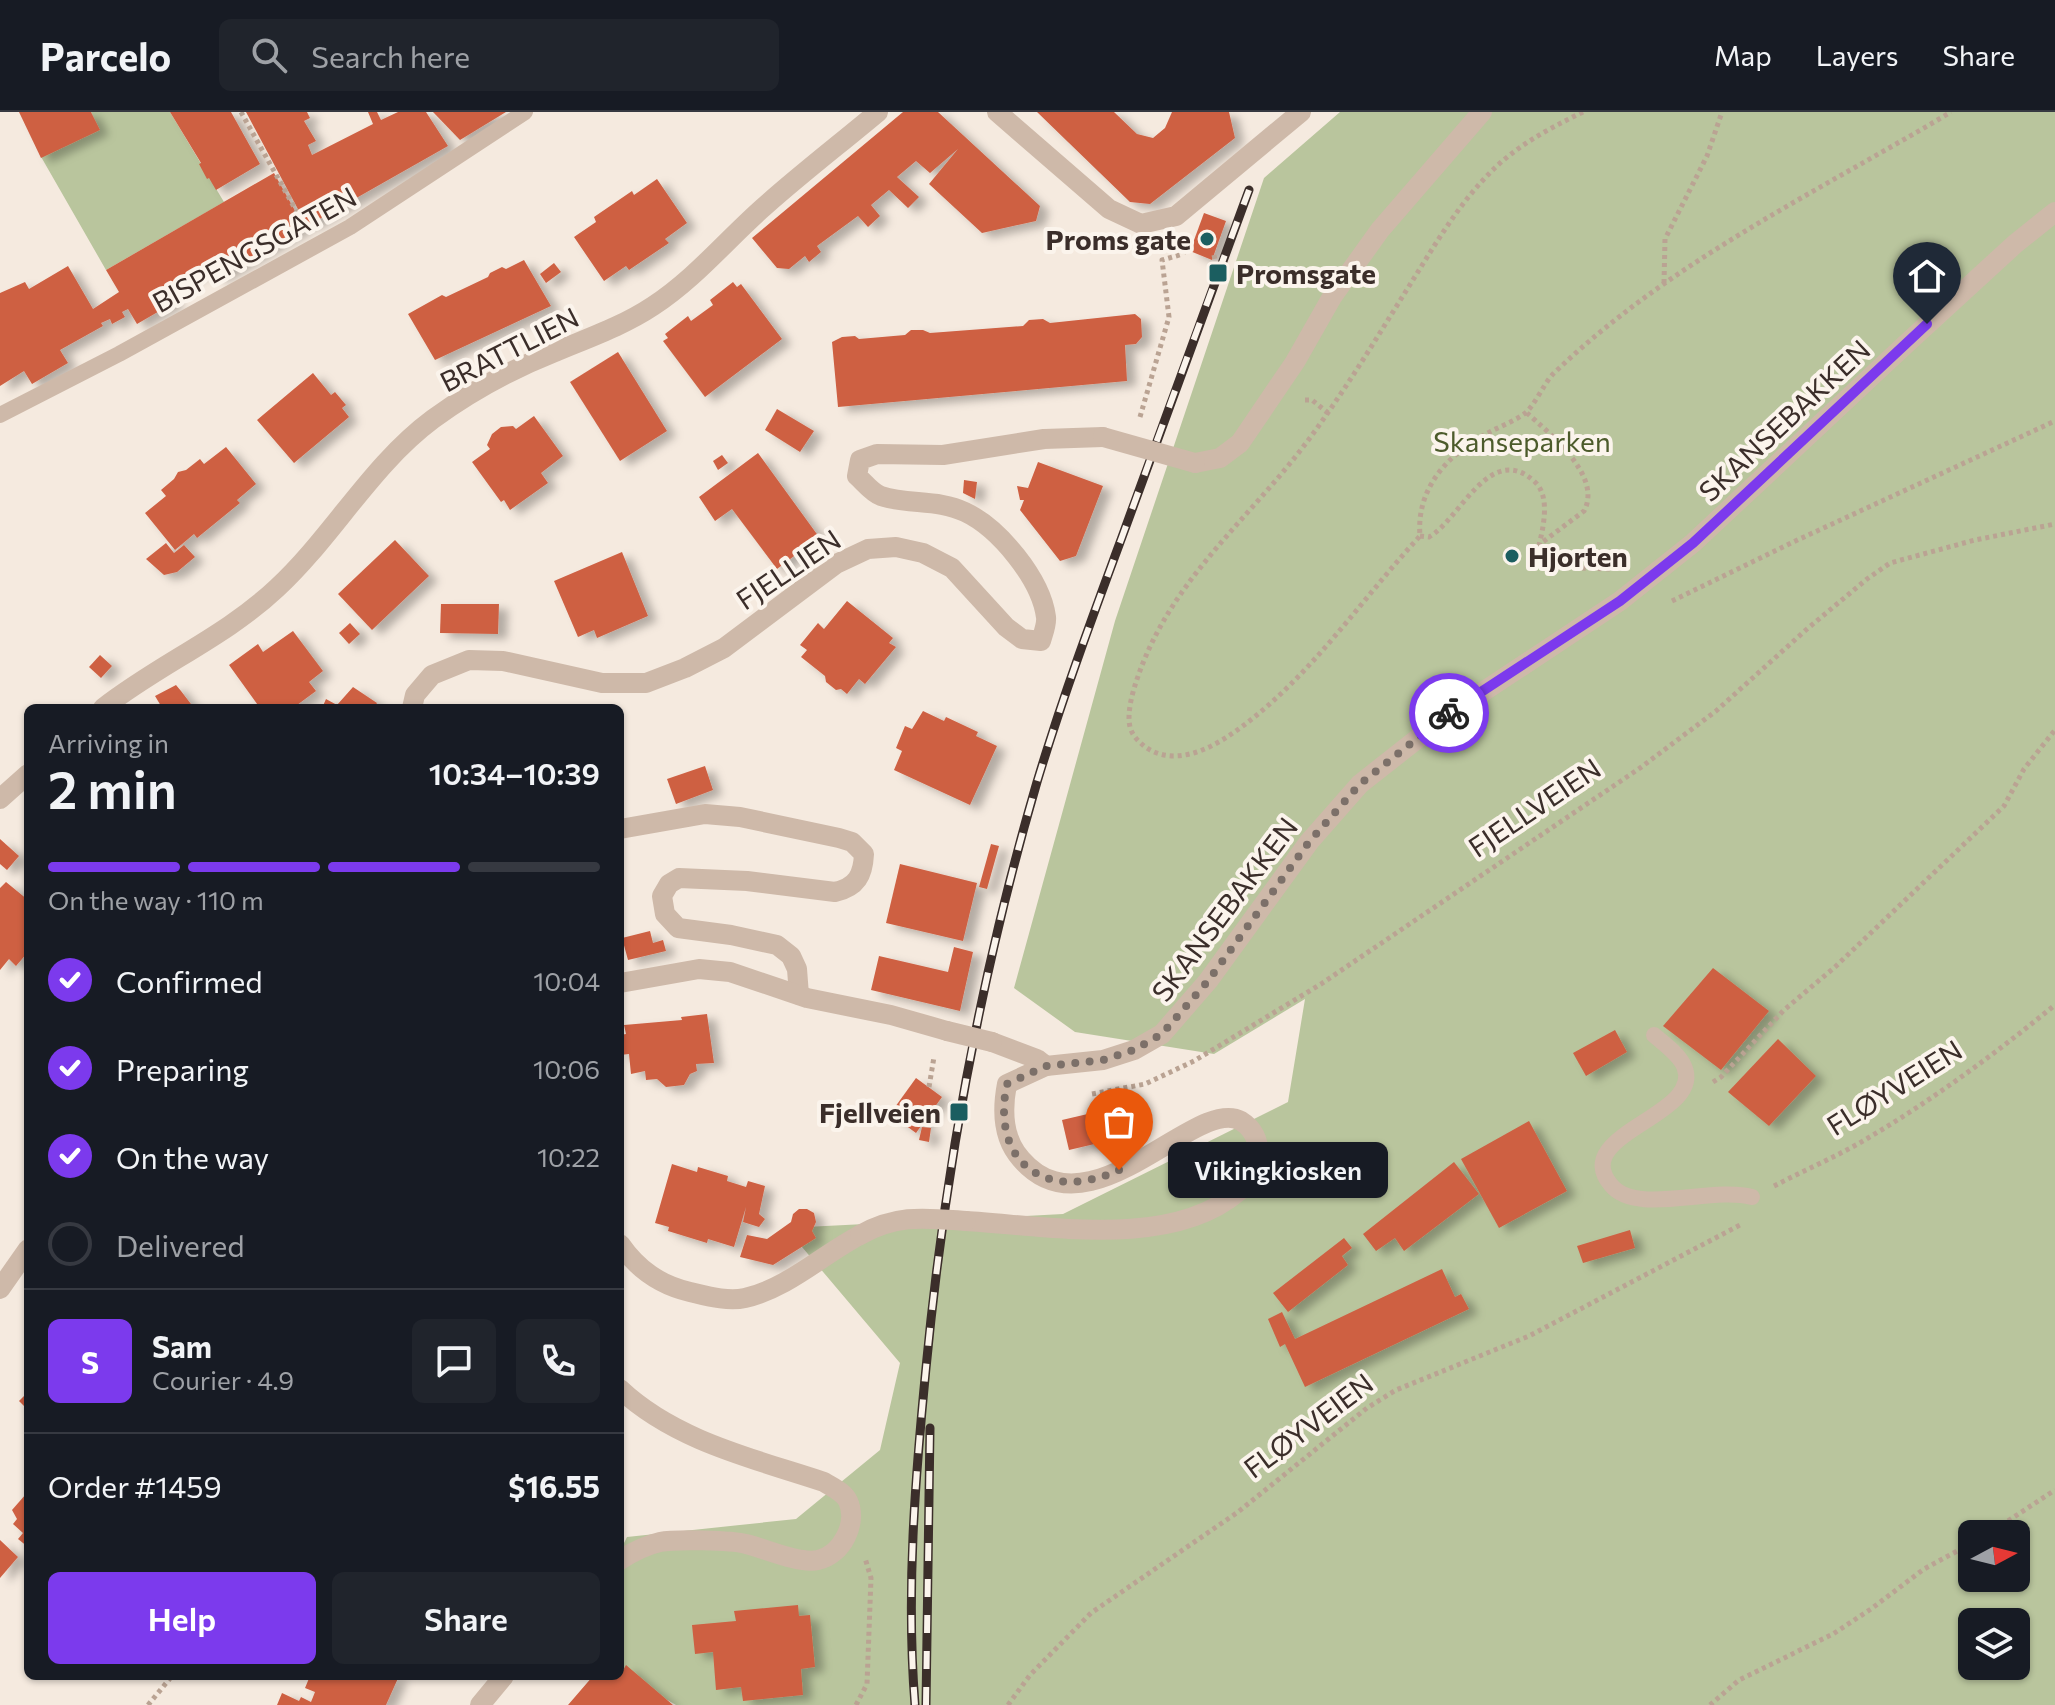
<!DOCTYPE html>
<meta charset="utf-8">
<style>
:root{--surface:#171b24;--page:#20242c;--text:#f1f3f6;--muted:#9ea1a6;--line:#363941;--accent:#7c3aed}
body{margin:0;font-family:Commissioner,sans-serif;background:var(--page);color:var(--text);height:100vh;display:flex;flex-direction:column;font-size:30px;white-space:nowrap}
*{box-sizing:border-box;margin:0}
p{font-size:26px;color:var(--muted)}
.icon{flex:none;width:44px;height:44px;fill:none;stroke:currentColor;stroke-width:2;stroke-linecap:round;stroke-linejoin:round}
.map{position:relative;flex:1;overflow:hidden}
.side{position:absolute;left:24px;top:592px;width:600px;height:976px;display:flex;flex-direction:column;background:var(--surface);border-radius:12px;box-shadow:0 2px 6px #0004}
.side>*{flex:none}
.needle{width:52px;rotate:83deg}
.fabs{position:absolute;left:1958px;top:1408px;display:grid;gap:16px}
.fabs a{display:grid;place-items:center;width:72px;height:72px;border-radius:12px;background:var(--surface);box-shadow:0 2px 6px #0004;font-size:40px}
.pin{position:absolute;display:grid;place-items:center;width:68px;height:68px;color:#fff;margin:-82px -34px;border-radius:50% 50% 50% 0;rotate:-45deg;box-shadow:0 0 8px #0007}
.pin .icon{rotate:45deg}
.courier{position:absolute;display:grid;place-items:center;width:80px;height:80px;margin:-40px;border:6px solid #7c3aed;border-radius:50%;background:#fff;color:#222;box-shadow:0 2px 10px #0007}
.bubble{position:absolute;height:56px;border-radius:12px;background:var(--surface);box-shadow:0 2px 6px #0004;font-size:26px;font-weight:600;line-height:56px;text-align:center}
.headline em{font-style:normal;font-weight:600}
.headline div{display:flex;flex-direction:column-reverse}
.headline{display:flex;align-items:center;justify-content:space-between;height:136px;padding:0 24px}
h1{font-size:52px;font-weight:600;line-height:60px}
.bar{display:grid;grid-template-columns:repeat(4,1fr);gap:12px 8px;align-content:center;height:96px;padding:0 24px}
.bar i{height:10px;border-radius:6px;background:var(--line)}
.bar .on{background:var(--accent)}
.bar p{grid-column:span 4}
.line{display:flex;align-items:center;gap:20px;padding:0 24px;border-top:2px solid var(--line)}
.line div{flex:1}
.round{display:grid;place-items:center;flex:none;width:84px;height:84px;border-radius:12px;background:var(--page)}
ol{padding:0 24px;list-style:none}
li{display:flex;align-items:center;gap:24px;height:88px}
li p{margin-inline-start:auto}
li .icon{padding:8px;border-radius:50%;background:var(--accent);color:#fff;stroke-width:4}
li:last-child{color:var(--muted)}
li i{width:44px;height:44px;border:4px solid var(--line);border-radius:50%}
.cta{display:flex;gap:16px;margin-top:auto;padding:16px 24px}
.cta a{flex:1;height:92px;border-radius:12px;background:var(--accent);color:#fff;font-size:32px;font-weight:600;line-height:92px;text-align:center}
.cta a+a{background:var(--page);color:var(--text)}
header{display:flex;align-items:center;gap:48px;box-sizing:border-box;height:112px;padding:0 40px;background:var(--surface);border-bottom:2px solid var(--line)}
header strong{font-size:38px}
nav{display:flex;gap:44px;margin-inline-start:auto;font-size:28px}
.search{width:560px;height:72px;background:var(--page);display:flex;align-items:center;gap:20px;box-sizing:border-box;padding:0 28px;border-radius:12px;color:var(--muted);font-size:30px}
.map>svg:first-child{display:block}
.green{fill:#b9c59d;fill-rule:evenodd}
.building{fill:#ce6043;filter:url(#shadow)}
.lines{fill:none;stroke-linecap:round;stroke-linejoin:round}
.path{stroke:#baa393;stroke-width:5;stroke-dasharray:4 4;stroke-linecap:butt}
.service{stroke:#ceb9a9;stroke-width:16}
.minor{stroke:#ceb9a9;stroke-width:20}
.tertiary{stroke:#ceb9a9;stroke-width:20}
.rail-casing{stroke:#3b2e2a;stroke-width:9}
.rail{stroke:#fbf4ec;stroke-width:6;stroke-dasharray:18;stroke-linecap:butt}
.minor-bridge{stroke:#ceb9a9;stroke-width:20}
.done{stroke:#7c7069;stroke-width:8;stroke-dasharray:0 14.4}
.route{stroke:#7c3aed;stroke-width:10}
.poi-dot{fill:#1b5e60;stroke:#fbf4ec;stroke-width:3}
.labels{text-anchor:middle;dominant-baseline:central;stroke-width:8;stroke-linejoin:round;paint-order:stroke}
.poi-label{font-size:28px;font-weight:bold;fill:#3b2e2a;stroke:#fbf4ec;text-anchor:end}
.street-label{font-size:28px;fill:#3b2e2a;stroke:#fbf4ec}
.park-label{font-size:28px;fill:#4c5b2b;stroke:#fbf4ec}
</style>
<header>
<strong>Parcelo</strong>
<div class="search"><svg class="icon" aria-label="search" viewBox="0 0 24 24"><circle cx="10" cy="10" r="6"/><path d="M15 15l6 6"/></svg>Search here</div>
<nav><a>Map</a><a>Layers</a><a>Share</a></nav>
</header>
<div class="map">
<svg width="2055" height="1593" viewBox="0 0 2055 1593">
<defs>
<filter id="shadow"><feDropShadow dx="9" dy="5" stdDeviation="4" flood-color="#0004"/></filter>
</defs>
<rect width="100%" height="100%" fill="#f5eadf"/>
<g class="green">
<polygon points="91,0 170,0 224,90 106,158 40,43 99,18"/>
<path d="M1340,0H2055V1593H676L620,1561V1439L627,1425L796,1407L880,1338L900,1251L786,1116L1063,1102L1288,990L1305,887L1214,942L1075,920L1014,876L1115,509L1264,66ZM1972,1422H2016V1466H1972ZM1972,1510H2016V1554H1972Z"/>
</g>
<g class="building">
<polygon points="19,0 91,0 100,18 41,46"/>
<polygon points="170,0 231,0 260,52 216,78 209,66 207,67 199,52 201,51"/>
<polygon points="246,0 307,0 310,6 304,9 316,29 308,33 312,43 373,12 368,0 377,0 381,8 398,0 426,0 448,34 307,114"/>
<polygon points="433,0 506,0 460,28"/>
<polygon points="903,0 938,0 1040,94 1036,109 982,121 929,72 958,37 930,61 916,49 897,65 919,85 908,96 889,78 871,93 880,104 868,115 858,104 817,134 821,140 809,150 805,144 789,157 777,156 752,126"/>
<polygon points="1037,0 1114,0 1137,22 1153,26 1165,16 1172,0 1229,0 1235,26 1150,92 1130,90"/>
<polygon points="274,61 304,115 217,166 210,154 168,178 175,190 137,212 128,197 122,200 125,205 112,212 110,207 101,211 103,214 60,238 68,251 32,272 24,259 0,274 0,181 25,170 29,177 68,154 93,197 119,180 106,158"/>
<polygon points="657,67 687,111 665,127 669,131 629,158 626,154 604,169 574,125 596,110 594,105 632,79 634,83"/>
<polygon points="1204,101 1226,109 1212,148 1190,139"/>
<polygon points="524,148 551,194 435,248 408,202 442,183 446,185 488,165 490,161 502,155 506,157"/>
<polygon points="554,151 561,160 546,171 540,162"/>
<polygon points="733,170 737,175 741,172 782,227 705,285 663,229 668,226 665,222 688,204 691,209 713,193 710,188"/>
<polygon points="1135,202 1141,207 1142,225 1136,232 1125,233 1127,269 838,295 832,230 842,225 855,224 859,227 905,223 911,218 923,218 930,221 1023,214 1029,208 1043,207 1050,211"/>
<polygon points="618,240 667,319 620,349 570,270"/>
<polygon points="313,261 331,283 335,280 346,293 342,296 349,305 294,351 257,308"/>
<polygon points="777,297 814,319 800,340 765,318"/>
<polygon points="534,304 563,344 541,361 548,371 510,398 504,388 501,390 472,350 490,337 487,333 492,322 501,315 513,314 516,317"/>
<polygon points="226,335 256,372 237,388 240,391 197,426 194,422 175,438 145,401 166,384 161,378 174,367 178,360 186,358 200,347 204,352"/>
<polygon points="758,341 819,425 777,457 732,397 715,409 699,385"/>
<polygon points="722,343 728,351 718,358 713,349"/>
<polygon points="1038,350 1103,374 1076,444 1060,449 1020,398 1024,388 1020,388 1017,374 1028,376"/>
<polygon points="964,368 977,370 975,387 963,381"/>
<polygon points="395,428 429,464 372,518 338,482"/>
<polygon points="166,431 174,441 184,433 195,445 177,460 164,463 146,447"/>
<polygon points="622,440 648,504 597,526 594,518 578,525 554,469"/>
<polygon points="847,489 893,526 889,531 896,535 865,572 859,567 847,582 841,577 836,578 826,570 825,564 801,545 807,538 800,533 818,511 824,517"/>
<polygon points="441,492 499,492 498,522 440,521"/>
<polygon points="350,511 360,522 349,532 339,521"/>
<polygon points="293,519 323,559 309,570 316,579 293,596 260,596 229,553 258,532 263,540"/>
<polygon points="100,543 112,554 101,566 89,555"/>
<polygon points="176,573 181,579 194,596 158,596 161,594 155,584"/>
<polygon points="353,575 377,591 374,596 322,596 326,587 337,593"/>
<polygon points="923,599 944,609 946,605 978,620 976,624 997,634 970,693 894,658 902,639 896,636 905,614 912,617"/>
<polygon points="705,654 713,678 676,692 667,667"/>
<polygon points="0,727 19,744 7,758 0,752"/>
<polygon points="991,732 999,734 987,777 979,775"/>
<polygon points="900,752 977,771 963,829 886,811"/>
<polygon points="6,770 28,788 28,840 16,854 9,847 0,858 0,776"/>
<polygon points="650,819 653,831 663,828 666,839 628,848 622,826"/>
<polygon points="954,835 973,840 960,899 871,878 879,844 948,860"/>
<polygon points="1713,856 1769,899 1721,958 1663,914"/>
<polygon points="707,902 714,951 696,952 697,959 690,962 684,973 666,975 657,967 646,968 645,959 631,962 629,942 620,943 620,923 626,922 624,913 682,908 681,905"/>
<polygon points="1615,918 1627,940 1586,964 1573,941"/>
<polygon points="1778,927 1816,964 1769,1014 1728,980"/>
<polygon points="916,966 942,985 916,1021 890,1002"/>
<polygon points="1109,997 1116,1027 1069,1038 1062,1008"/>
<polygon points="1529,1009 1567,1079 1499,1116 1461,1047"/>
<polygon points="922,1015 931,1016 929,1030 919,1028"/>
<polygon points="1454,1050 1479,1082 1404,1139 1395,1126 1376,1139 1363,1122"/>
<polygon points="672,1052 697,1060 698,1055 728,1064 727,1069 746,1075 748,1069 765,1074 759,1102 765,1107 759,1115 743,1110 746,1095 734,1135 708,1127 707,1131 668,1119 669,1115 655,1111"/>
<polygon points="799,1097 807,1097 814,1101 816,1110 812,1119 816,1126 773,1153 740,1145 747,1123 767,1127 791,1110 793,1102"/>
<polygon points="1630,1118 1635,1136 1583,1151 1577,1134"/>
<polygon points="1344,1126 1352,1136 1342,1144 1348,1153 1288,1200 1273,1181"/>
<polygon points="1442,1157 1455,1185 1461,1182 1469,1197 1305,1275 1285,1232 1280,1235 1268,1207 1282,1200 1295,1227"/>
<polygon points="28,1280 28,1298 19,1289"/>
<polygon points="26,1382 28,1383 28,1435 18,1427 23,1421 13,1412 17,1407 12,1398"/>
<polygon points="0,1428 18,1445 0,1466"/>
<polygon points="798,1493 799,1504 810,1503 815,1555 801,1557 803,1583 743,1589 741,1575 716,1578 713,1540 695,1542 692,1513 736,1509 734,1499"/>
<polygon points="626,1553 673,1593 568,1593 593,1564 620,1564"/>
<polygon points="310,1564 399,1564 386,1593 277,1593 282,1581 299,1589 301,1585 311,1590 315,1580 305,1576"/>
</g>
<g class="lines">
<g class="path">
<polyline points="241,0 303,111"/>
<path d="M1583,0C1546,18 1512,36 1484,67C1455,98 1433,136 1411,171C1379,222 1348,274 1312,323C1254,403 1177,461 1141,556C1135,572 1126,598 1130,615C1132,623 1138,629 1144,634C1172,655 1207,639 1233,621C1308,569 1359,490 1420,424C1416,377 1447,343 1486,322C1498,315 1513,310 1524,302C1534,295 1543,273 1553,262C1668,151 1815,81 1951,0"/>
<polyline points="1214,143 1218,161"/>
<polyline points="1664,171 1665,127 1707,44 1722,0"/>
<polyline points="1305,288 1312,288 1328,301"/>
<path d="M1527,301C1549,321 1603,364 1584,399L1540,432"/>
<polyline points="1140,305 1169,205 1162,148 1183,142 1188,132"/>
<path d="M1420,424L1429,425C1460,408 1490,328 1535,370C1552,386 1542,421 1537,441L1538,448L1549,455L1612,457"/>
<polyline points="1672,489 1791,431 2055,309"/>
<polyline points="1713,970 1721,965 1784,898 1835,855 2004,694 2024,657 2055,618"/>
<polyline points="929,975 934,945"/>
<polyline points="1092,982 1145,972 1194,949 1321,872 1640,656 1716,599 1807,517 1867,467 1890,451 1975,428 2055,412"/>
<path d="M1774,1074C1805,1058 1838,1044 1868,1026C1934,987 1996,941 2055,893"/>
<polyline points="1988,1422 2055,1378"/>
<polyline points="148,1593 172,1564"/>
<polyline points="856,1593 867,1572 871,1466 865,1446"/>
<polyline points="1008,1593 1030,1563 1091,1501 1238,1400 1367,1296 1396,1278 1529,1224 1740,1113"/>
<polyline points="1710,1593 1739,1568 1833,1522 1871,1497 1924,1457 1972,1431"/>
</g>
<g class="service">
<polyline points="0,303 119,242 350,115 525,0"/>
<path d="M1654,923C1664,932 1679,942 1684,954C1706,1004 1568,1021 1611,1073C1636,1104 1711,1074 1752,1085"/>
</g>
<g class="minor">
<polyline points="997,0 1109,97 1141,112 1176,104 1301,0"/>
<polyline points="1195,351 1220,346 1240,331 1295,250 1332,185 1380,118 1482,0"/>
<path d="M103,596C159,552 225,525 277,476C333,424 371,353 433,307C470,280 512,257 555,240C588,226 623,214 653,194C696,166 728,126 766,93C802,61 841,31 878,0"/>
<path d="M412,596L415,583L432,563L469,548L503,549L602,571H646L685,556L724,536L836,452L868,437L896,435L923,441L952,456L1006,515L1022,527L1041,529C1043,522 1047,512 1046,505C1041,467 999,416 965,400C938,387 908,393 881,384C872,381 864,370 857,364L860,348L877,342L943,343L1044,327L1103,325"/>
<polyline points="0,687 28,662"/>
<path d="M620,717L705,702L740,705L839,726L852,730L864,742C863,763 857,775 835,780L747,769L679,766L669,772L662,784L665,802L678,816L731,823L777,833L791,844L797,857L799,883"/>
<polyline points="620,871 699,857 730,860 807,886 891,903 947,919"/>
<polyline points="992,930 1037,947 1046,954"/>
<polyline points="0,1177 28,1137"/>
</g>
<g class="tertiary">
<path d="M966,1109C1048,1114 1171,1137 1238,1080C1249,1071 1259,1059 1259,1045C1259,1030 1254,1017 1241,1009C1196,983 1090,1127 1021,1047C1002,1026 1002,998 1007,972L1046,954L1103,948L1134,938L1162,922L1208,869L1309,730L1360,672L1445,605L1620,489L1693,431L1906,232L2015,132L2055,100"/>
<path d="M620,1132C638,1158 660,1173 690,1180C707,1184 728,1190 745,1186C788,1176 822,1143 860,1123"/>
<path d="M620,1277C675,1329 755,1347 824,1370C832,1375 844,1380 848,1389C858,1411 842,1443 818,1448C799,1452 766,1437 746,1432C732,1428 674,1427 660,1430C647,1433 631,1441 620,1448"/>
<polyline points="480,1593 504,1564"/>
</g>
<g class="rail-casing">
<g id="rail">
<path d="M915,1593C906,1480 915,1368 926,1256C945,1057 981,861 1037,670C1062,587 1092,506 1122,425C1164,309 1206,193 1249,78"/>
<polyline points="926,1593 930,1316"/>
</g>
</g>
<use href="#rail" class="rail"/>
<g class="minor-bridge">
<polyline points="1103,325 1195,351"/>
<polyline points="947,919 992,930"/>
<path d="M860,1123C897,1102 925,1106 966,1109"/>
</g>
</g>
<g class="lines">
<path class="done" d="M1119,1058C1048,1091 990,1052 1007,972L1046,954L1103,948L1134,938L1162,922L1208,869L1309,730L1360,672L1449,601"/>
<polyline class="route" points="1449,601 1620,489 1693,431 1927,212"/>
</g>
<g class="poi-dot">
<circle cx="1207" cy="127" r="8"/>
<rect x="1208" y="151" width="20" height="20" rx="4"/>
<circle cx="1512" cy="444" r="8"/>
<rect x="949" y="990" width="20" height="20" rx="4"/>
</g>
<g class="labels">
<g class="poi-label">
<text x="1191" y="127">Proms gate</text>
<text x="1236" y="161" text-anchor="start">Promsgate</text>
<text x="1528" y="444" text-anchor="start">Hjorten</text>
<text x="941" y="1000">Fjellveien</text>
</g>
<g class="street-label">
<text transform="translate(254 137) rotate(-29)">BISPENGSGATEN</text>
<text transform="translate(509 237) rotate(-27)">BRATTLIEN</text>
<text transform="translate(1784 308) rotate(-43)">SKANSEBAKKEN</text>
<text transform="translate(788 457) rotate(-34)">FJELLIEN</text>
<text transform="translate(1534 695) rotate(-34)">FJELLVEIEN</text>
<text transform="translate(1224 797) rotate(-53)">SKANSEBAKKEN</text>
<text transform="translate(1894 975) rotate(-32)">FLØYVEIEN</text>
<text transform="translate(1308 1313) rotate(-37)">FLØYVEIEN</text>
</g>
<g class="park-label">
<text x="1522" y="329">Skanseparken</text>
</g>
</g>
</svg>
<div class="fabs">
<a><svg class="needle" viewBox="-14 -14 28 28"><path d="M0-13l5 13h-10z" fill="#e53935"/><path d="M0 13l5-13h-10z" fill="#9ea1a6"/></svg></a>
<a><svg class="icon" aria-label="layers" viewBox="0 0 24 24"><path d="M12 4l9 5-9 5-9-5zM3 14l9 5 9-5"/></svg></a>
</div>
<div class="pin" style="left:1119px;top:1058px;background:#ea580c"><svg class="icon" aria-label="bag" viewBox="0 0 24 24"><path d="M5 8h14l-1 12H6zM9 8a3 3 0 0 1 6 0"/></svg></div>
<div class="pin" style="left:1927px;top:212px;background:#1f2937"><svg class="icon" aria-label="home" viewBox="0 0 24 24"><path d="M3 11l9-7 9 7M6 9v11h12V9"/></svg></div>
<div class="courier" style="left:1449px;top:601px"><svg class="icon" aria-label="bike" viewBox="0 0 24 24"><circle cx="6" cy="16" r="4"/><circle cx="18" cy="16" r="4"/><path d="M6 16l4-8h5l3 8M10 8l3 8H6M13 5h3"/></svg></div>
<div class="bubble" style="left:1168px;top:1030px;width:220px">Vikingkiosken</div>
<section class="side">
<div class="headline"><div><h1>2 min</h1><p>Arriving in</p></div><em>10:34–10:39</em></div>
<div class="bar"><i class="on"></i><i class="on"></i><i class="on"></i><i></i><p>On the way · 110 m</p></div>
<ol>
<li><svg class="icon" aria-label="check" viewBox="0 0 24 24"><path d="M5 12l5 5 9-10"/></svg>Confirmed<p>10:04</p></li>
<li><svg class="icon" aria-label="check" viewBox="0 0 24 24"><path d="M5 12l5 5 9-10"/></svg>Preparing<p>10:06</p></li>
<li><svg class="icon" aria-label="check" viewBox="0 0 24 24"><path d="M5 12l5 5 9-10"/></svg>On the way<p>10:22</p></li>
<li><i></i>Delivered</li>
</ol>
<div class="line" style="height:144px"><b class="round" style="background:var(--accent);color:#fff">S</b><div><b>Sam</b><p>Courier · 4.9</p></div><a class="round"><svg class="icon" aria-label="chat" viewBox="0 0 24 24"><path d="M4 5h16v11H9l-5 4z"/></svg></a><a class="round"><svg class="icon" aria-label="phone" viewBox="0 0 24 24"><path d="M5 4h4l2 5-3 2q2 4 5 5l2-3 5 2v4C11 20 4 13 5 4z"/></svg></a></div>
<div class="line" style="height:104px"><div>Order #1459</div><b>$16.55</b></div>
<div class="cta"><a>Help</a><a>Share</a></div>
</section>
</div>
